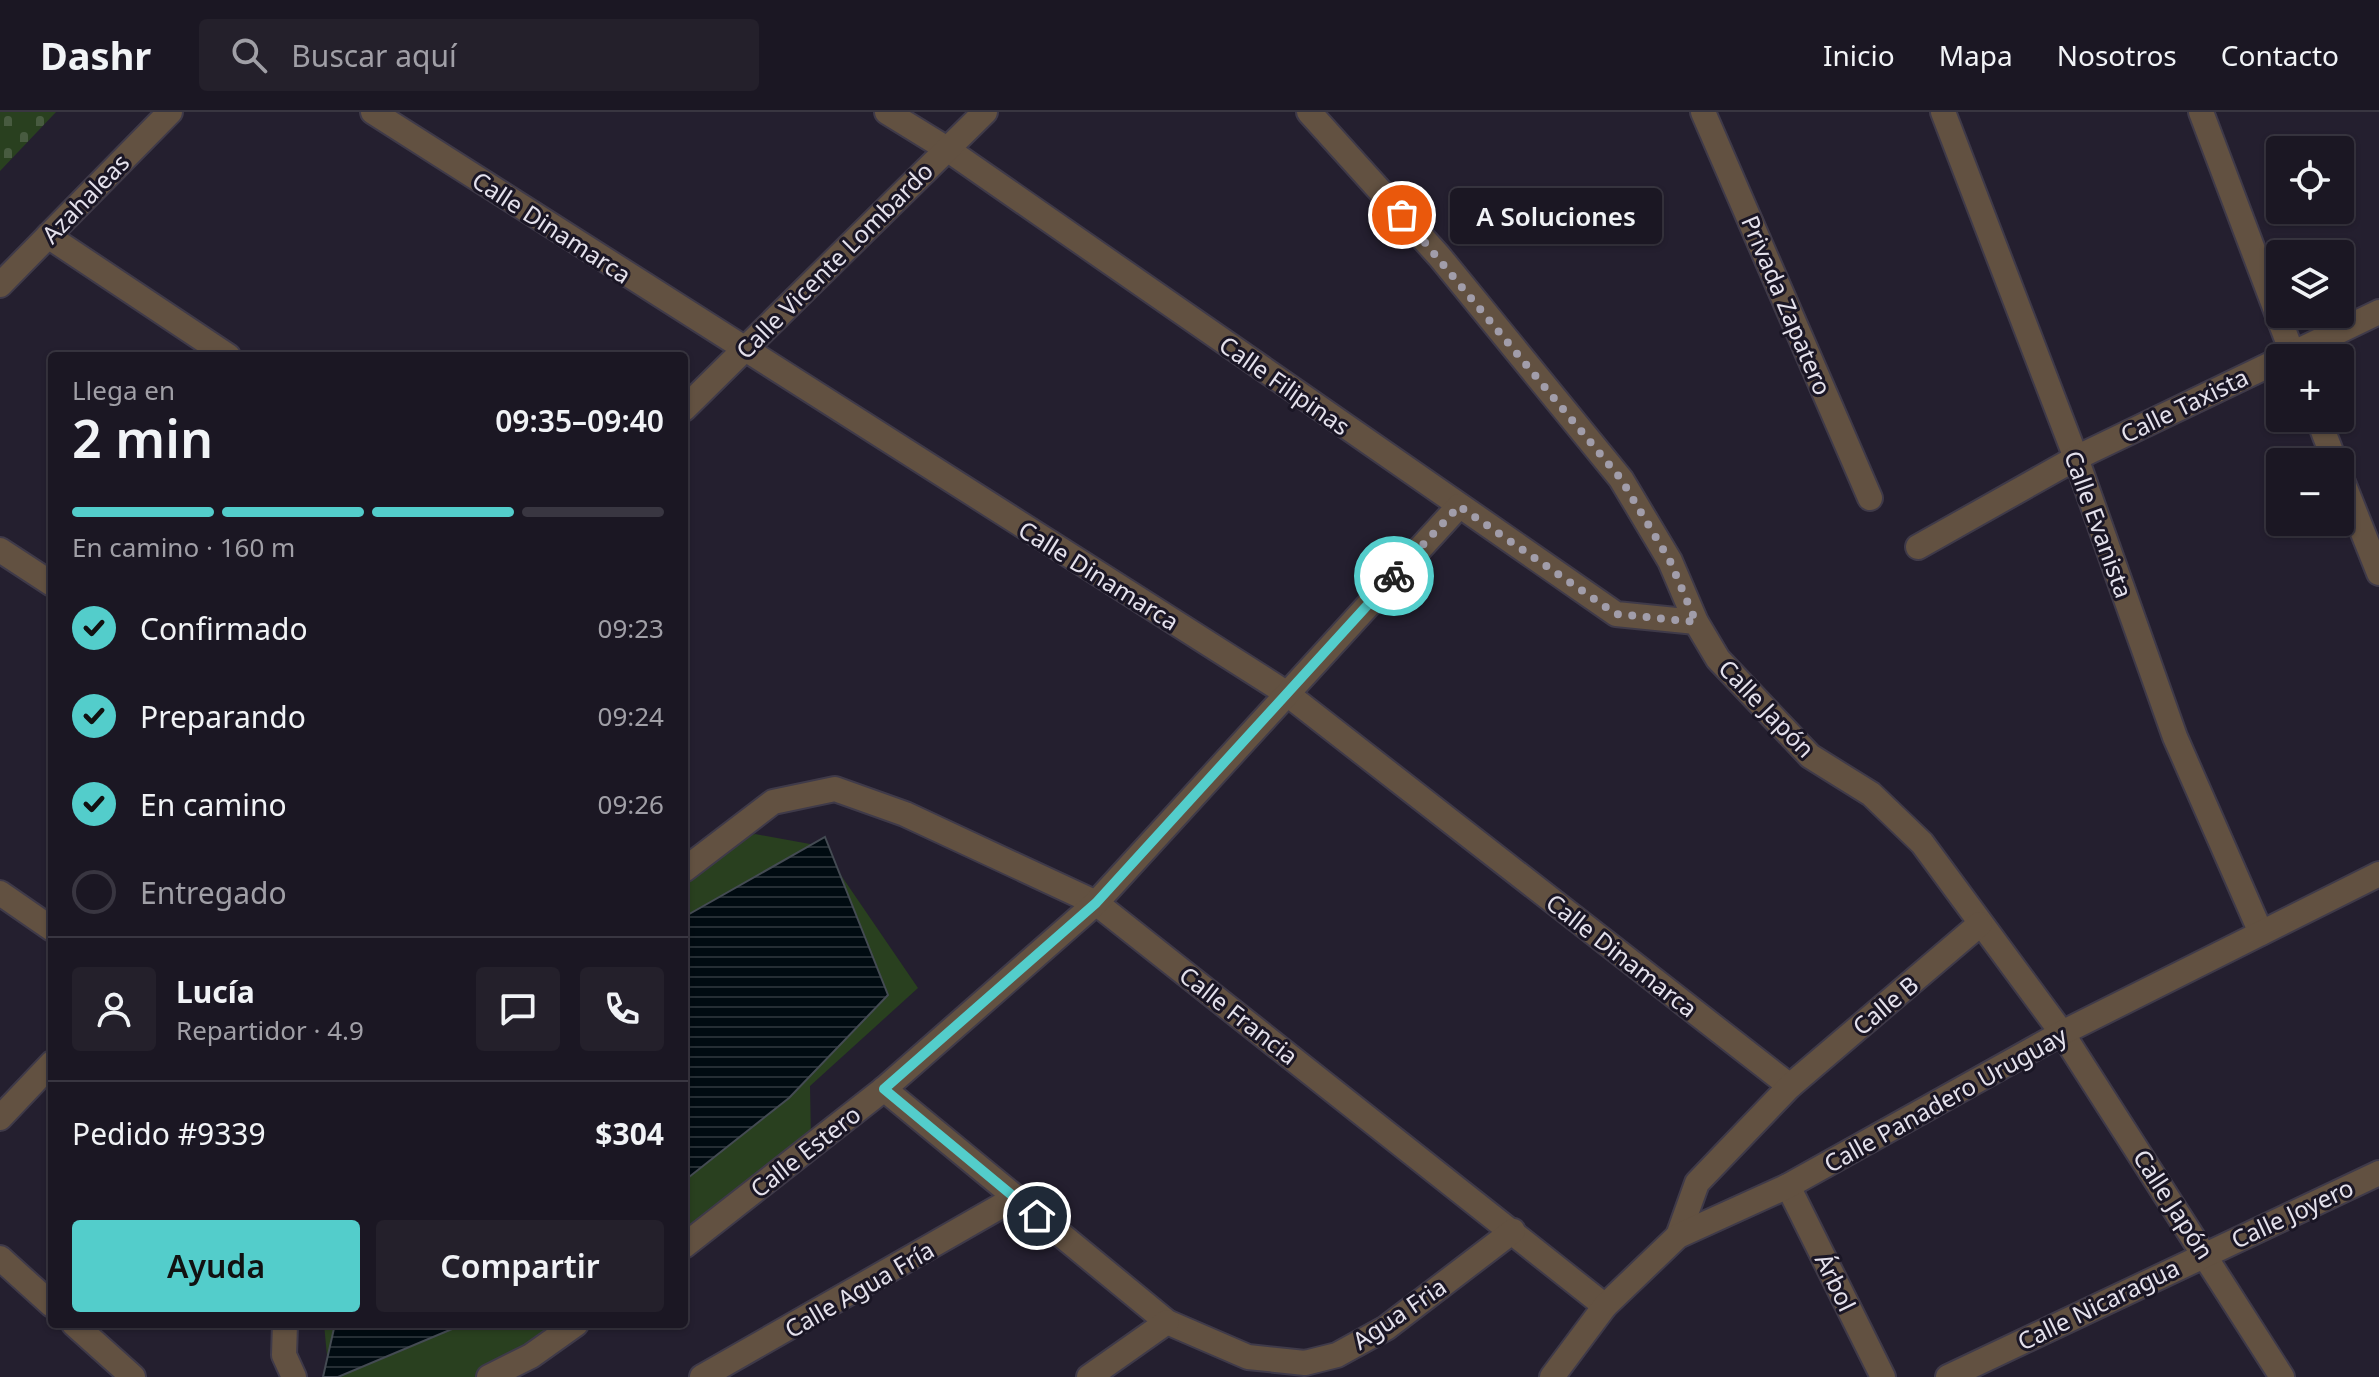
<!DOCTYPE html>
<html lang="es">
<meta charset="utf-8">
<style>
:root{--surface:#1b1723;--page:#24202b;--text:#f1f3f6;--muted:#a09fa6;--line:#393641;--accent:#53cdcb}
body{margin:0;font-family:"Noto Sans",sans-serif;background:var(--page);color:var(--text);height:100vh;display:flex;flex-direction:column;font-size:30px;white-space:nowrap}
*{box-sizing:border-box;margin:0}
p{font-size:26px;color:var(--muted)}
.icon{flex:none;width:44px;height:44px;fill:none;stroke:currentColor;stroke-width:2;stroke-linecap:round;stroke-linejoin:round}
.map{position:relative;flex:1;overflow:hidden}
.side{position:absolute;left:48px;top:240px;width:640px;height:976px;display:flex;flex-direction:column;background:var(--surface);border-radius:8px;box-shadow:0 2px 6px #0004,0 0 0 2px var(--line)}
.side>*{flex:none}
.fabs{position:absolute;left:2266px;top:24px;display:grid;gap:16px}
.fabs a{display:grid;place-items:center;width:88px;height:88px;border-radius:8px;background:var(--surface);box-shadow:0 2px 6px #0004,0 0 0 2px var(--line);font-size:40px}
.pin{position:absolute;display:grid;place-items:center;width:68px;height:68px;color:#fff;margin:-34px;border:4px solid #fff;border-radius:50%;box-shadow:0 2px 8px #0007}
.courier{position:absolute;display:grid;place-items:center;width:80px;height:80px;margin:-40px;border:6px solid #53cdcb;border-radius:50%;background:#fff;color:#222;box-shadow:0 2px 10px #0007}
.bubble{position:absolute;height:56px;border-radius:8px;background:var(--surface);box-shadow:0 2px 6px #0004,0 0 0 2px var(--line);font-size:26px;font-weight:600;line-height:56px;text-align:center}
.head em{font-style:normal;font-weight:600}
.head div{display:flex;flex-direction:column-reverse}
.head{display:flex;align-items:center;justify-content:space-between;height:136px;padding:0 24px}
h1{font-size:52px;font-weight:600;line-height:60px}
.bar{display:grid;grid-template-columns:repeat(4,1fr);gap:12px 8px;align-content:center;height:96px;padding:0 24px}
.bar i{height:10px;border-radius:6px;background:var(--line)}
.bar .selected{background:var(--accent)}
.bar p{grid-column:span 4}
.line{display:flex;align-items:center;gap:20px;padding:0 24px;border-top:2px solid var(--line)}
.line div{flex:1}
.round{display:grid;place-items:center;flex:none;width:84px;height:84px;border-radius:8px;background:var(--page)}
ol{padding:0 24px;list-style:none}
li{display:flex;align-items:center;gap:24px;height:88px}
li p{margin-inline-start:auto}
li .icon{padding:8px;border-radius:50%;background:var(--accent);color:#111;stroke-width:4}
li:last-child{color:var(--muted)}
li i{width:44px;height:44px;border:4px solid var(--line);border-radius:50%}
.primary-button{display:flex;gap:16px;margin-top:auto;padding:16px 24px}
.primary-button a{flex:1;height:92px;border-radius:8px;background:var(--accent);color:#111;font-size:32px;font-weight:600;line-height:92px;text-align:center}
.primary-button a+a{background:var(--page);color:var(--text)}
header{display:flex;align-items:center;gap:48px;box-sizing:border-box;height:112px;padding:0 40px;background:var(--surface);border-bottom:2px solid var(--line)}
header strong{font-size:38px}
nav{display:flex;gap:44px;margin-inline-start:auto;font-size:28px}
.search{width:560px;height:72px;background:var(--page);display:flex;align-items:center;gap:20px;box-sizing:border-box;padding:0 28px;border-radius:8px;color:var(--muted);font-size:30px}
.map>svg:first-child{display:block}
.cemetery{fill:url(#cemetery-stones)}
.park{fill:#29401f}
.water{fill:url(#water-rules);stroke:#444b53;stroke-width:2}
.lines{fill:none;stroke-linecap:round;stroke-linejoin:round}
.street-casing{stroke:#3f3a49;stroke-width:28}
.street{stroke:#625141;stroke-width:24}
.done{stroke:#a19daa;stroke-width:8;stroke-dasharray:0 14.4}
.route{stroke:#53cdcb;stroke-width:10}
.labels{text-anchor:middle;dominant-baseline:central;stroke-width:6;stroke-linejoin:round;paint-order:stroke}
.street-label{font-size:24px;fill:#e4e1ec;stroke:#1a1625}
</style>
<header>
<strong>Dashr</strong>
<div class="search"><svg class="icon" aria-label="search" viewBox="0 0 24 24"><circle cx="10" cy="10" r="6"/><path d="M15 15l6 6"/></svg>Buscar aquí</div>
<nav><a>Inicio</a><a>Mapa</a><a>Nosotros</a><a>Contacto</a></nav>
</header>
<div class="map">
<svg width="2379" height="1265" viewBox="0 0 2379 1265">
<defs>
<pattern id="cemetery-stones" width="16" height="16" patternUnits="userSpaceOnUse" patternTransform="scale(2)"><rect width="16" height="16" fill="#29401f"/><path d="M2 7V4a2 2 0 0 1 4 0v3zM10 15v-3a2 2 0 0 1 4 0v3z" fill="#485b40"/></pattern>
<pattern id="water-rules" width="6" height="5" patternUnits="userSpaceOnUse" patternTransform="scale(2)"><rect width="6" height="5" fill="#000b11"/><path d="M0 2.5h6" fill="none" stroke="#252e34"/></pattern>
</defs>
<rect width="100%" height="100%" fill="#241f2f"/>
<polygon class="cemetery" points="0,0 56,0 0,59"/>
<g class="park">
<polygon points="755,722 821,734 918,876 810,974 811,1029 684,1123 684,763 711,739"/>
<polygon points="324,1212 564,1212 493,1265 329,1265"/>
</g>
<g class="water">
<polygon points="825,725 888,883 789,986 684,1069 684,805"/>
<polygon points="335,1212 464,1212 338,1265 323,1265"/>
</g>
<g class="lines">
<g class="street-casing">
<g id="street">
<polyline points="373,0 1286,581 1790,974"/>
<polyline points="887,0 947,37 1616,502 1696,510"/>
<polyline points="1309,0 1439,144 1621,367 1670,449 1696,510 1718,547 1810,644 1871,682 1922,731 2062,921 2282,1265"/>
<polyline points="1703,0 1870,386"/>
<polyline points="1943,0 2076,346 2175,625 2261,821"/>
<polyline points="2201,0 2294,246"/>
<polyline points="48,124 228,244"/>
<polyline points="0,173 170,0"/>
<polyline points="684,297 985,0"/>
<polyline points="2318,306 2335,350"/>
<polyline points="2340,363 2379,461"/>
<polyline points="1918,435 2076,346 2379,200"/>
<polyline points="0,438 52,472"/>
<polyline points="684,758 773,690 835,677 905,702 1096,791 1605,1194"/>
<polyline points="0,781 52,817"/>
<polyline points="884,977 1167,1210 1248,1245 1305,1251 1337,1243 1386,1216 1513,1119"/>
<polyline points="0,1006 52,951"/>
<polyline points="1788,1074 1883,1265"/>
<polyline points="1678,1124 1697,1071 1790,974 1980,812"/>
<polyline points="684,1134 884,977 1096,791 1459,394"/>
<polyline points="0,1146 52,1193"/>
<polyline points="74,1212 133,1265"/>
<polyline points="285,1212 284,1243 294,1265"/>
<polyline points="489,1265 531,1244 576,1212"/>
<polyline points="702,1265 1015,1086"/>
<polyline points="1089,1265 1167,1210"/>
<polyline points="1552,1265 1605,1194 1678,1124 1788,1074 2062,921 2379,762"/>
<polyline points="1948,1265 2379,1061"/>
</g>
</g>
<use href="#street" class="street"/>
</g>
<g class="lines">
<polyline class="done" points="1394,464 1459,394 1616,502 1696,510 1670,449 1621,367 1402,103"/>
<polyline class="route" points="1037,1104 884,977 1096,791 1394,464"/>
</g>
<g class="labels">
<g class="street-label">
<text transform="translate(85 86) rotate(-46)">Azahaleas</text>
<text transform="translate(552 115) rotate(33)">Calle Dinamarca</text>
<text transform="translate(834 148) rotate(-45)">Calle Vicente Lombardo</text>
<text transform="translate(1787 193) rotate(67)">Privada Zapatero</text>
<text transform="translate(1285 273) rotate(35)">Calle Filipinas</text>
<text transform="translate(2184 293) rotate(-26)">Calle Taxista</text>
<text transform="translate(2099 412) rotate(70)">Calle Evanista</text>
<text transform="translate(1099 463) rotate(32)">Calle Dinamarca</text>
<text transform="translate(1767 596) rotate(46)">Calle Japón</text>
<text transform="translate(1622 843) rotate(38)">Calle Dinamarca</text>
<text transform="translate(1885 893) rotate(-40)">Calle B</text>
<text transform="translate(1239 903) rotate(38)">Calle Francia</text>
<text transform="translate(1945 987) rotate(-29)">Calle Panadero Uruguay</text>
<text transform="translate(805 1039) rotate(-38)">Calle Estero</text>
<text transform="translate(2174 1092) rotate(57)">Calle Japón</text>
<text transform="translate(2292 1101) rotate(-25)">Calle Joyero</text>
<text transform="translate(1836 1170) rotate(64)">Árbol</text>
<text transform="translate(859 1177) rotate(-30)">Calle Agua Fría</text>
<text transform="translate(2098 1192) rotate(-26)">Calle Nicaragua</text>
<text transform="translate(1399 1201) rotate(-34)">Agua Fria</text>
</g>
</g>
</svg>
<div class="fabs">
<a><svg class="icon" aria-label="locate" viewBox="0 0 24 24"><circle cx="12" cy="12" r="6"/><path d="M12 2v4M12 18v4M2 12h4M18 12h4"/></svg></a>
<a><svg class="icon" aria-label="layers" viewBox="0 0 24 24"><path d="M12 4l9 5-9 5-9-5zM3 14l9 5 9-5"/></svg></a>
<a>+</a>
<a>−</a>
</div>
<div class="pin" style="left:1402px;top:103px;background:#ea580c"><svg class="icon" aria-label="bag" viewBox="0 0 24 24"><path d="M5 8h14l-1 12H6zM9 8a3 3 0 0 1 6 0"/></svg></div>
<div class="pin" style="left:1037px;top:1104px;background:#1f2937"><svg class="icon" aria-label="home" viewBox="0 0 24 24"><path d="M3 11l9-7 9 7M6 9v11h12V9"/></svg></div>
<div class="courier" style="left:1394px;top:464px"><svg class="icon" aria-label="bike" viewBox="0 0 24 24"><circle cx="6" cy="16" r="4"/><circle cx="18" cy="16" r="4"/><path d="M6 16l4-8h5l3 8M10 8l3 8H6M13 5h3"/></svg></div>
<div class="bubble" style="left:1450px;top:76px;width:212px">A Soluciones</div>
<section class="side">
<div class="head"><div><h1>2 min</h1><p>Llega en</p></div><em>09:35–09:40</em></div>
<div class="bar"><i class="selected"></i><i class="selected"></i><i class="selected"></i><i></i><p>En camino · 160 m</p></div>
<ol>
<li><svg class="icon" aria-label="check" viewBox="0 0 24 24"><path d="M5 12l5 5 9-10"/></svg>Confirmado<p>09:23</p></li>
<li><svg class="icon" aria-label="check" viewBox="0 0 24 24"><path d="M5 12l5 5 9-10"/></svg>Preparando<p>09:24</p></li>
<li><svg class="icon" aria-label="check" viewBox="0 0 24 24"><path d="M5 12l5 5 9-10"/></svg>En camino<p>09:26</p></li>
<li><i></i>Entregado</li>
</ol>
<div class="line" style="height:144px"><a class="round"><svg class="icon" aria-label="person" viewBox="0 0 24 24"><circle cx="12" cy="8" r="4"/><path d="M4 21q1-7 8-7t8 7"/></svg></a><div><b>Lucía</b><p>Repartidor · 4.9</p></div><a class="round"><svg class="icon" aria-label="chat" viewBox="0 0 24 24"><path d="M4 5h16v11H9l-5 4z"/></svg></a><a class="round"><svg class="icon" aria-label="phone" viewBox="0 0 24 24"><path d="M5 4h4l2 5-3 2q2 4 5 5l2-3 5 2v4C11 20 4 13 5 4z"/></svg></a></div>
<div class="line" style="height:104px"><div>Pedido #9339</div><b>$304</b></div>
<div class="primary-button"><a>Ayuda</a><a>Compartir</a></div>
</section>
</div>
